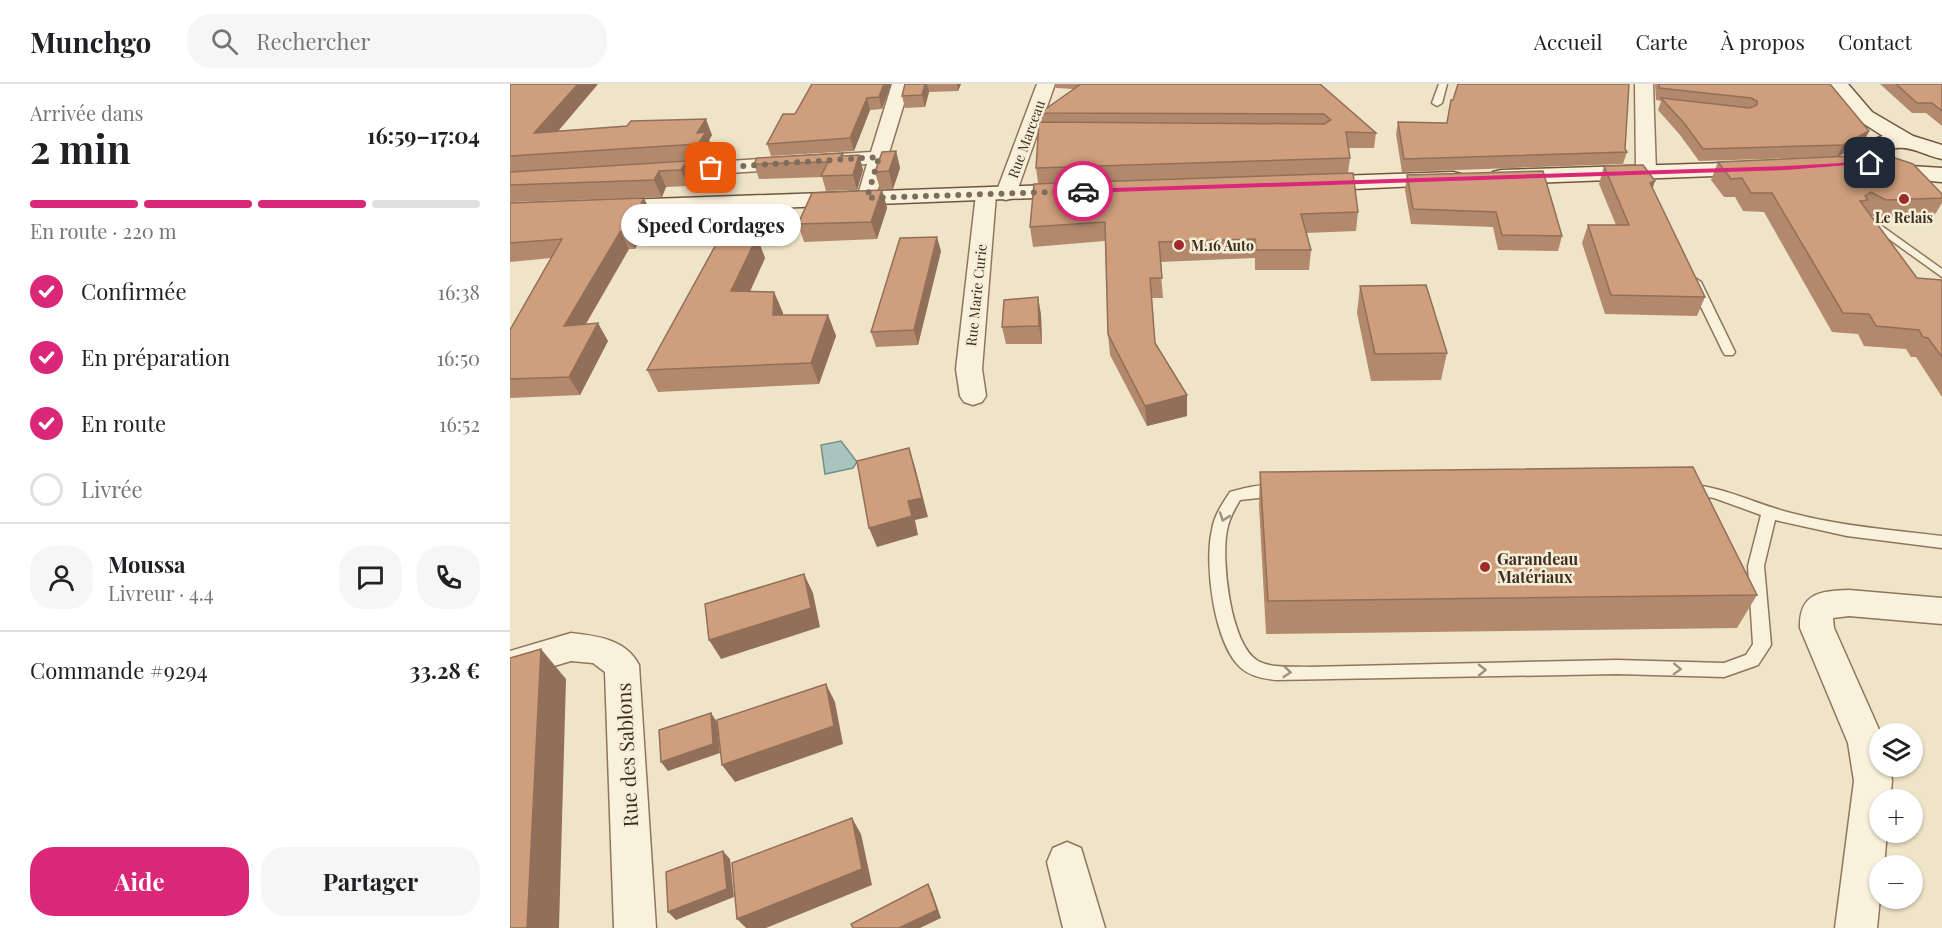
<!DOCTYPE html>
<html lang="fr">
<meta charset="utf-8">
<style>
:root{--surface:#fff;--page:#f6f6f6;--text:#202124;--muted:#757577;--line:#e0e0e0;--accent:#db2777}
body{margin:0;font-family:"Playfair Display",serif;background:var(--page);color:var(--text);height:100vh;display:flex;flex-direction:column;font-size:22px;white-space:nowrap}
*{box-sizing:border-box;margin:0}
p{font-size:20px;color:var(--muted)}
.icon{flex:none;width:33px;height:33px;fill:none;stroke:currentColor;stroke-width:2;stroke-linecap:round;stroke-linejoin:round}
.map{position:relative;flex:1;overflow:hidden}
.details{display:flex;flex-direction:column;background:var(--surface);width:510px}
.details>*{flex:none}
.controls{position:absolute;left:1359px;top:639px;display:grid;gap:12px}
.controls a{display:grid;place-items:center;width:54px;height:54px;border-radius:50%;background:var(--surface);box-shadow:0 2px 4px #0004;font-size:30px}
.pin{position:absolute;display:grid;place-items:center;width:51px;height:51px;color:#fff;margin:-26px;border-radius:12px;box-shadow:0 3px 9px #0006}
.courier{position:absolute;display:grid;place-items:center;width:60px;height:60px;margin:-30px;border:4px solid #db2777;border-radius:50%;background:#fff;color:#222;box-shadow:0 2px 8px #0007}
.bubble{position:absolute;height:42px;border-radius:21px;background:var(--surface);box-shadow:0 2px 4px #0004;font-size:20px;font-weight:700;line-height:42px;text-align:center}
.overview em{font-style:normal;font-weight:700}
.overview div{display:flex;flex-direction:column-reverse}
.overview{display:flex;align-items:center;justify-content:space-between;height:102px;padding:0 30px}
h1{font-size:39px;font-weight:700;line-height:45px}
.bar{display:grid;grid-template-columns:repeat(4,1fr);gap:9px 6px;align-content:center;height:72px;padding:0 30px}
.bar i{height:8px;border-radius:4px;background:var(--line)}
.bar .on{background:var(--accent)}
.bar p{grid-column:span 4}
.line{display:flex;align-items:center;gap:15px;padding:0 30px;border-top:2px solid var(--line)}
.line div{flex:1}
.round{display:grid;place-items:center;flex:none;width:63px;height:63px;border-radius:24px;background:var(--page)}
ol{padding:0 30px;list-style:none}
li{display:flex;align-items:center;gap:18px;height:66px}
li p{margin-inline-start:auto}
li .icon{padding:6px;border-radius:50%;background:var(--accent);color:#fff;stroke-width:4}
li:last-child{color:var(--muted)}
li i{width:33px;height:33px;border:3px solid var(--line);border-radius:50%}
.primary-button{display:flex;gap:12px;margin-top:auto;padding:12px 30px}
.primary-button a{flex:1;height:69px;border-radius:24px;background:var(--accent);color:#fff;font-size:24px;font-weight:700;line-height:69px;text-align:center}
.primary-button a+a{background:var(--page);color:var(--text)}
header{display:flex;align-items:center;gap:36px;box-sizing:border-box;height:84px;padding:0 30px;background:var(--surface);border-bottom:2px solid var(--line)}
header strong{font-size:28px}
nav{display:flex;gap:33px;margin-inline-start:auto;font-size:21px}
.search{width:420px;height:54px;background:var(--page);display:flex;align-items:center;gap:15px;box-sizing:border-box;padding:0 21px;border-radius:24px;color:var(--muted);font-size:22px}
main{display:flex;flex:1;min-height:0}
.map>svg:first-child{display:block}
.water{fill:#a9c4bc;stroke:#6f938a;stroke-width:1.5}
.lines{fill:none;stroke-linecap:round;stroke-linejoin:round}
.lane-casing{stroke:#8d765c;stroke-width:3}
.street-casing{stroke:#8d765c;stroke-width:3}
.secondary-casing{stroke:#6f573f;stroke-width:3}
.lane{fill:#faf1dc;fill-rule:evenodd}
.street{fill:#faf1dc;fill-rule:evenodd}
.secondary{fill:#faf1dc;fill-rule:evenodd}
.wall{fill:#b2896c}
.shaded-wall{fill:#916f58}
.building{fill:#cf9f7d;stroke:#916f58;stroke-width:1.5}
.oneway{stroke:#9c907e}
.route{fill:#db2777}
.done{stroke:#7c6e5b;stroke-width:6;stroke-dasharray:0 10.8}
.poi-dot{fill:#9e2a2b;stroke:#f7eed8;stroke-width:2}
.labels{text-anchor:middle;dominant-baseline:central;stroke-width:5;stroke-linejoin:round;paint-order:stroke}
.far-street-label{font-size:14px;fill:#3d2e20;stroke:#f7eed8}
.far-poi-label{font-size:14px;font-weight:bold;fill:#3d2e20;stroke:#f7eed8}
.poi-label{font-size:16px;font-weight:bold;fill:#3d2e20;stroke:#f7eed8;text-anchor:start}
.near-street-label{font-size:20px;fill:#3d2e20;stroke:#f7eed8}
</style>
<header>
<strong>Munchgo</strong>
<div class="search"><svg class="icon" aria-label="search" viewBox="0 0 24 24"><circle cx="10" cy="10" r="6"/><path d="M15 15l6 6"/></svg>Rechercher</div>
<nav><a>Accueil</a><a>Carte</a><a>À propos</a><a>Contact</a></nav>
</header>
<main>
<section class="details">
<div class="overview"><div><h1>2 min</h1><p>Arrivée dans</p></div><em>16:59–17:04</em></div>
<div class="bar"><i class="on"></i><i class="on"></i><i class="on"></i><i></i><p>En route · 220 m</p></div>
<ol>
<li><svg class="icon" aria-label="check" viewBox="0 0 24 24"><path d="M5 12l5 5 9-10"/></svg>Confirmée<p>16:38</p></li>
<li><svg class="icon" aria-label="check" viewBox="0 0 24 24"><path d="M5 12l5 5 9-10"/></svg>En préparation<p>16:50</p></li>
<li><svg class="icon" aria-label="check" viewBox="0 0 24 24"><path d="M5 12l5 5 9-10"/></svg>En route<p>16:52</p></li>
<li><i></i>Livrée</li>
</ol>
<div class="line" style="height:108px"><a class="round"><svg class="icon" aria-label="person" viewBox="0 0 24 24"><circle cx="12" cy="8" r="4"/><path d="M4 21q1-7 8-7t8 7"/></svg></a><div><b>Moussa</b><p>Livreur · 4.4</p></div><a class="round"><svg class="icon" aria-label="chat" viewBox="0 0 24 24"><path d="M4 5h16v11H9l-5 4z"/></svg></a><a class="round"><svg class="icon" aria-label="phone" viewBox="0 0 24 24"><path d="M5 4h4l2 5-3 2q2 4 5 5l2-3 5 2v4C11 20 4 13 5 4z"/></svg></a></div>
<div class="line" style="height:78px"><div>Commande #9294</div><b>33.28 €</b></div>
<div class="primary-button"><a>Aide</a><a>Partager</a></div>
</section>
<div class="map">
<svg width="1432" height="844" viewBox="0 0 1432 844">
<rect width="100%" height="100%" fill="#f0e4c8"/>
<polygon class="water" points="331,357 347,378 343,384 315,390 311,361"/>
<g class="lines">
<g class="lane-casing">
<g id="lane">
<polygon points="929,0 937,0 932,19 927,22 922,19"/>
<polygon points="1355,130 1432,185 1432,193 1351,135 1350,133"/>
<polygon points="1185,194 1191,198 1225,268 1223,271 1215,271 1213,268 1179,198"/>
<path d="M1175,400C1213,402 1245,420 1281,429C1330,442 1382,446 1432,452V464L1337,452L1265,436L1254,482L1261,561L1248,581L1214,593L1107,590L766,596C754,595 740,592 731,584C704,560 694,480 702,446C704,432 712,420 720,408C737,403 758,398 775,403L777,407L775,411L730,416C724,426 719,435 717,446C711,475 720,561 748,577C762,585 784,582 799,583L1107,576L1214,579L1236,571L1243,560L1238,482L1251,431L1204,414L1170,409L1168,405Z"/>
</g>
</g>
<g class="street-casing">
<g id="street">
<polygon points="382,0 400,0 364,118 357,120 350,118 347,114 357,80 141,94 134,92 131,88 134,84 141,82 361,68"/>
<polygon points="527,0 545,0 506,110 503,114 496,116 489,114 486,111 472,285 476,312 472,318 463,321 454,318 450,312 446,285 466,110 469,106 476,104 483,106 486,109"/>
<polygon points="1125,0 1143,0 1146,88 1143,92 1129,92 1126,88"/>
<path d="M1339,506L1432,514V540L1339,532L1323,534L1324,544L1371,650L1370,682H1380L1382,697L1380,716H1370V748H1377L1374,782H1370V814L1367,844H1325L1344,697L1338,659L1290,544C1289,509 1310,507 1339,506Z"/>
<path d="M61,549C87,552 116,555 129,581L146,844H104L95,588L83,579L61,577L0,595V567Z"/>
<polygon points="557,758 571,764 595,844 553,844 537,778 543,764"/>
</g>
</g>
<g class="secondary-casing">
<g id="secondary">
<path d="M1318,0H1338L1362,28L1403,52L1432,61V75C1406,69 1392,54 1367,73H1380L1401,82L1432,84V98C1413,96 1373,95 1361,78L1363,75C1351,83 1336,89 1322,86L1319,81C1324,75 1330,75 1337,72C1350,66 1359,56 1373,52L1348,36Z"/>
<polygon points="1248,78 1256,80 1259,85 1256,90 991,100 983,98 980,93 983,88 991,86"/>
<polygon points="943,88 951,90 954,95 951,100 799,107 791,105 788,100 791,95 799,93"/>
<polygon points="568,100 576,102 579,107 576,112 0,134 0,120"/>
</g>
</g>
<use href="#lane" class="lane"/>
<use href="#street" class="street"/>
<use href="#secondary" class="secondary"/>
</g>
<g class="wall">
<polygon points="0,0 88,0 48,47 202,51 199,56 202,65 195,76 177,78 184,93 178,102 156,103 152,113 0,118"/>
<polygon points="302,0 381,0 372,25 360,26 344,67 261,72 257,60 285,30"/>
<polygon points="395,0 451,0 448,7 419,8 415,23 395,24 392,12"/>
<polygon points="545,0 810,0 866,49 864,64 838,64 840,74 838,89 848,128 846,147 796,149 801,166 799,186 745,186 745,174 650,178 653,214 642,214 645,259 677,311 677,332 637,342 600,271 598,250 595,157 523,163 520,143 528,99 526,84 531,38 530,29 564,5 546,4"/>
<polygon points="1145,0 1320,0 1359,47 1353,59 1328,73 1432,110 1432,119 1424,132 1366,134 1361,131 1407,194 1432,196 1432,313 1406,273 1401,273 1396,265 1354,262 1348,250 1322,248 1254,128 1233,127 1225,113 1214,113 1201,96 1208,78 1313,73 1189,77 1170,51 1148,26 1151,17 1146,16"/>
<polygon points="1370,0 1432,0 1432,42 1416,29 1402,29"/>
<polygon points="943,16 1115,65 1117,68 1113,80 892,88 886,50 888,38 937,39"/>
<polygon points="386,67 390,84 383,105 370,105 365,88"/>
<polygon points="333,69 334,72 349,71 353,86 347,106 316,107 312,93 249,95 244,80"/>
<polygon points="1094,82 1143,105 1195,213 1187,232 1095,230 1072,159 1078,141 1106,141 1089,100"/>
<polygon points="897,91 1052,152 1048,167 988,166 983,143 901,140 895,106"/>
<polygon points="372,106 377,124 367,155 294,158 288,140"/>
<polygon points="0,119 142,131 125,165 119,165 76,240 98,257 70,311 0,314 0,246 41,174 0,178"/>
<polygon points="247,153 255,174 240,208 264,208 273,229 272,231 318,231 326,252 309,300 148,308 137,286"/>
<polygon points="431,167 408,261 366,263 361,248"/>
<polygon points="850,202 937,269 931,296 861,297 847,229"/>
<polygon points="528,213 531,231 532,260 496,260 492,243"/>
<polygon points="750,388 1247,511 1227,544 756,550 749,421"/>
</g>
<g class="shaded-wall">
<polygon points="68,0 88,0 33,65 24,49"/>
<polygon points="374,0 381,0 372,25 369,13"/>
<polygon points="415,0 417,0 419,8 415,23 412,11"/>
<polygon points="447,0 451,0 448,7"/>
<polygon points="357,14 360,26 344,67 340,54"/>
<polygon points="196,35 202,51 199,56 202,65 195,76 188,60 187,49"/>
<polygon points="1359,47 1353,59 1327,73 1333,61"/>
<polygon points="386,67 390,84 383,105 379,87"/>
<polygon points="349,71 353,86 347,106 343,91"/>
<polygon points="177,77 184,93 178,102 171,86"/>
<polygon points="149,87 156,103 152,113 144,96"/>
<polygon points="1145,97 1139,115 1140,99"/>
<polygon points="372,106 377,124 367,155 361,138"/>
<polygon points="134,114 142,131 125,165 117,147"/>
<polygon points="110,148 119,165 64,260 54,242"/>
<polygon points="247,153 255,174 230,228 221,207"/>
<polygon points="427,153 431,167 408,261 404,246"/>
<polygon points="264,208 273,229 271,252 263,231"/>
<polygon points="528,213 531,231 532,260 529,242"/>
<polygon points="318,231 326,252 309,300 301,279"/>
<polygon points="88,239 98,257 70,311 59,293"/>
<polygon points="677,311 677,332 637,342 635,322"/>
<polygon points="399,364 405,383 418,433 405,436 408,451 367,463 359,444 398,417"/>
<polygon points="294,490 303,509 310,543 211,575 199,556"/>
<polygon points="31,565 56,595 49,844 17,844"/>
<polygon points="316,600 325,618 333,660 225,698 212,681"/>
<polygon points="201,629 207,638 210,669 158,687 151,678"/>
<polygon points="342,734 351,750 362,801 256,844 236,844 227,835"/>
<polygon points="213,767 220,775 224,813 166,836 158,828"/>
<polygon points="418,800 422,808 431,834 410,844 389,844"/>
</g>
<g class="building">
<polygon points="0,0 68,0 24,49 117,42 121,37 196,35 187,49 196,48 188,60 0,72"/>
<polygon points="302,0 374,0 369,13 357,14 340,54 257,60 273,30 285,30"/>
<polygon points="395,0 415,0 412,11 392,12"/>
<polygon points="571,0 810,0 866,49 836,48 840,74 526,84 529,38 814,40 821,36 814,30 530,29"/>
<polygon points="948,0 1119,0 1115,65 1117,68 894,75 888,38 937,39 941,16 943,16"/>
<polygon points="1149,0 1320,0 1359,47 1333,61 1193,65 1174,39 1151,14 1240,24 1247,21 1247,17 1241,14 1149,4"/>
<polygon points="1386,0 1432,0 1432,27 1422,19 1407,19"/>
<polygon points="1368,62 1382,73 1403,80 1432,110 1432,114 1376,116 1361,108 1355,112 1358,116 1350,117 1407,194 1432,196 1432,273 1418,254 1413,253 1409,246 1366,242 1359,230 1333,229 1262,109 1241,109 1232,94 1221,95 1208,78 1341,72"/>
<polygon points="386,67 379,87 365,88 372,68"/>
<polygon points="333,69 331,72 349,71 343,91 311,92 318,78 244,80 247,74"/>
<polygon points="177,77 171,86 149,87 144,96 0,101 0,88"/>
<polygon points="1133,81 1145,97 1140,99 1195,213 1101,211 1078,141 1119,141 1094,82"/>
<polygon points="1033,87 1052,152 992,151 986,128 903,125 897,91"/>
<polygon points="843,89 848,128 791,130 801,166 746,166 745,155 649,158 652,194 640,194 645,259 677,311 635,322 598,250 595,138 520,143 524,100"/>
<polygon points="372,106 361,138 288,140 302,109"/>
<polygon points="134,114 117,147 110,148 54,242 88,239 59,293 0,295 0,246 52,155 0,159 0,119"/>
<polygon points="247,153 221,207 264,208 263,231 318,231 301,279 137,286 209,155"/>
<polygon points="427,153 404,246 361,248 390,154"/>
<polygon points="916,201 937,269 865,270 850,202"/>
<polygon points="528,213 529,242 492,243 494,216"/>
<polygon points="399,364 412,414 398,417 402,432 359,444 347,377"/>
<polygon points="1183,383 1247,511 758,517 750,388"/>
<polygon points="294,490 301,524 199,556 195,520"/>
<polygon points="31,565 17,844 0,844 0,574"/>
<polygon points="316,600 324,642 212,681 207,636"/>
<polygon points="201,629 203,660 151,678 149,646"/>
<polygon points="342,734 352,785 227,835 222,779"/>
<polygon points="213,767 217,805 158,828 156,788"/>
<polygon points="418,800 427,826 389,844 343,844 341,840"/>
</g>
<defs><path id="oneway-chevron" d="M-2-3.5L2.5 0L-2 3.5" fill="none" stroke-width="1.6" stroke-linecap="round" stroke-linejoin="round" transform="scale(1.5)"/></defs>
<g class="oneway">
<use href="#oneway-chevron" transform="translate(714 433) rotate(109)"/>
<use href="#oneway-chevron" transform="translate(1167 585) rotate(2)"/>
<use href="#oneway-chevron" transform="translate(972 586) rotate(-1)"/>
<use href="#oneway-chevron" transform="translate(777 588) rotate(5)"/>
</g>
<polygon class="route" points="1342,76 1363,79 1276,86 573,109 570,107 573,105 1276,82 1332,79"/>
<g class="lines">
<polyline class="done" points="201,84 369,73 357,114 573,107"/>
</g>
<g class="poi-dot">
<circle cx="1394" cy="115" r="6"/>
<circle cx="669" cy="161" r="6"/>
<circle cx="975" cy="483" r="6"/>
</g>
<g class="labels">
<g class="far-street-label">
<text transform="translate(516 55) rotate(-70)">Rue Marceau</text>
<text transform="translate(466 211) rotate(-84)">Rue Marie Curie</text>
</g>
<g class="far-poi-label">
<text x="1394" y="133">Le Relais</text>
<text x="681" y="161" text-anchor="start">M.16 Auto</text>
</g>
<g class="poi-label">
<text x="987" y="474">Garandeau<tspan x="987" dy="18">Matériaux</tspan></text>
</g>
<g class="near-street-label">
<text transform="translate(116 671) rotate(-93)">Rue des Sablons</text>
</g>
</g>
</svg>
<div class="controls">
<a><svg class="icon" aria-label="layers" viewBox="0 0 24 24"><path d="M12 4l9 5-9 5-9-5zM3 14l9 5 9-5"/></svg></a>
<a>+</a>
<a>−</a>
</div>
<div class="pin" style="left:201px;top:84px;background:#ea580c"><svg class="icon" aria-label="bag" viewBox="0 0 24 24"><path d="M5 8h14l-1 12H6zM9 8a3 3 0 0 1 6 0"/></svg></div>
<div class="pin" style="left:1360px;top:79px;background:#1f2937"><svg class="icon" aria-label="home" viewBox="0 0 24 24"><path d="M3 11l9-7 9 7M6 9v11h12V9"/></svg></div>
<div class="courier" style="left:573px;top:107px"><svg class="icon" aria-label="car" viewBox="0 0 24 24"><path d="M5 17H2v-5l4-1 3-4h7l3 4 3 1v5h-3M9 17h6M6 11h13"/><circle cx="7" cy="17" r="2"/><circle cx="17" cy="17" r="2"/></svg></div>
<div class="bubble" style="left:111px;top:120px;width:180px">Speed Cordages</div>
</div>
</main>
